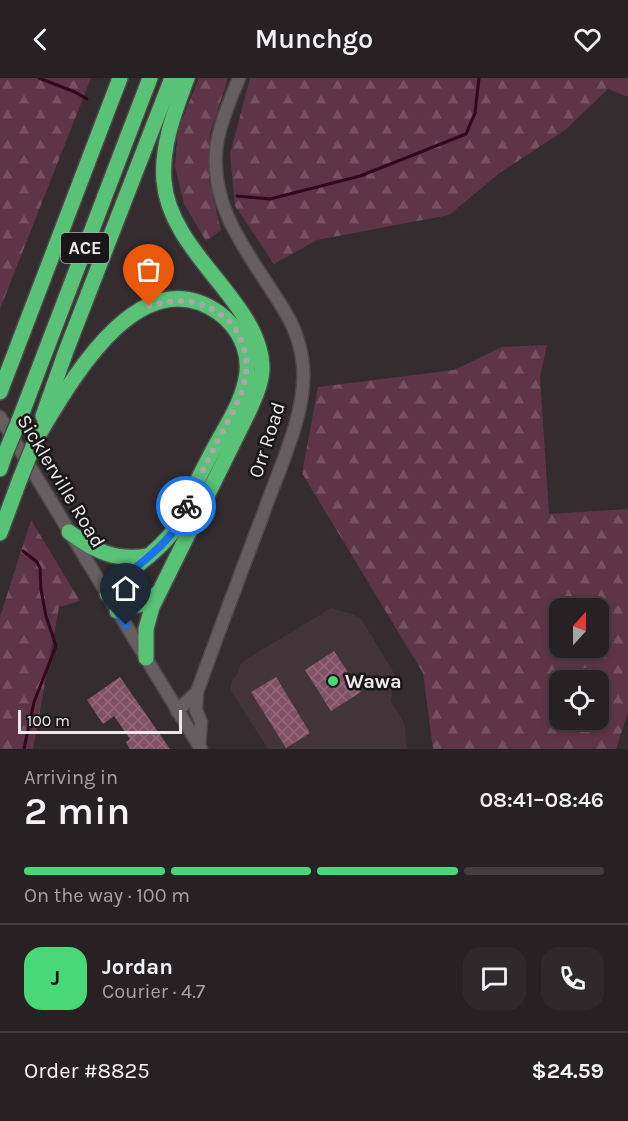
<!DOCTYPE html>
<meta charset="utf-8">
<style>
:root{--surface:#272123;--page:#2f292b;--text:#f1f3f6;--muted:#a4a3a6;--line:#433e41;--accent:#49d778}
body{margin:0;font-family:Karla,sans-serif;background:var(--page);color:var(--text);height:100vh;display:flex;flex-direction:column;font-size:22px;white-space:nowrap}
*{box-sizing:border-box;margin:0}
p{font-size:20px;color:var(--muted)}
.icon{flex:none;width:33px;height:33px;fill:none;stroke:currentColor;stroke-width:2;stroke-linecap:round;stroke-linejoin:round}
.map{position:relative;height:671px;overflow:hidden}
.details{display:flex;flex-direction:column;background:var(--surface);flex:1}
.details>*{flex:none}
.needle{width:39px;rotate:21deg}
.buttons{position:absolute;left:549px;top:520px;display:grid;gap:12px}
.buttons a{display:grid;place-items:center;width:60px;height:60px;border-radius:12px;background:var(--surface);box-shadow:0 3px 9px #0003,0 0 0 2px var(--line);font-size:30px}
.scale{position:absolute;left:18px;bottom:15px;width:164px;box-sizing:border-box;padding-left:6px;border:3px solid #ede8e9;border-top:0;font-size:16px;line-height:21px;white-space:nowrap;color:#ede8e9;-webkit-text-stroke:4px #191617;paint-order:stroke}
.pin{position:absolute;display:grid;place-items:center;width:51px;height:51px;color:#fff;margin:-62px -26px;border-radius:50% 50% 50% 0;rotate:-45deg;box-shadow:0 0 6px #0007}
.pin .icon{rotate:45deg}
.courier{position:absolute;display:grid;place-items:center;width:60px;height:60px;margin:-30px;border:4px solid #1a73e8;border-radius:50%;background:#fff;color:#222;box-shadow:0 2px 8px #0007}
.headline em{font-style:normal;font-weight:600}
.headline div{display:flex;flex-direction:column-reverse}
.headline{display:flex;align-items:center;justify-content:space-between;height:102px;padding:0 24px}
h1{font-size:39px;font-weight:600;line-height:45px}
.bar{display:grid;grid-template-columns:repeat(4,1fr);gap:9px 6px;align-content:center;height:72px;padding:0 24px}
.bar i{height:8px;border-radius:4px;background:var(--line)}
.bar .on{background:var(--accent)}
.bar p{grid-column:span 4}
.line{display:flex;align-items:center;gap:15px;padding:0 24px;border-top:2px solid var(--line)}
.line div{flex:1}
.round{display:grid;place-items:center;flex:none;width:63px;height:63px;border-radius:18px;background:var(--page)}
header{display:flex;justify-content:space-between;align-items:center;height:78px;padding:0 24px;background:var(--surface);font-size:27px;font-weight:600}
.map>svg:first-child{display:block}
.built{fill:#423439}
.forest{fill:url(#forest-firs);fill-rule:evenodd}
.lines{fill:none;stroke-linecap:round;stroke-linejoin:round}
.stream{stroke:#31081d;stroke-width:3}
.building{fill:url(#building-cross-hatch)}
.secondary-casing{stroke:#4d4849;stroke-width:15}
.highway-casing{stroke:#4d4849;stroke-width:18}
.secondary{stroke:#665e61;stroke-width:12}
.highway{stroke:#58c377;stroke-width:15}
.highway-bridge-casing{stroke:#4d4849;stroke-width:18;stroke-linecap:butt}
.highway-bridge{stroke:#58c377;stroke-width:15}
.done{stroke:#aca6a8;stroke-width:6;stroke-dasharray:0 10.8}
.route{stroke:#1a73e8;stroke-width:8}
.poi-dot{fill:#49d778;stroke:#191617;stroke-width:2}
.labels{text-anchor:middle;dominant-baseline:central;stroke-width:5;stroke-linejoin:round;paint-order:stroke}
.shield{fill:#191617;stroke:#ada9aa;stroke-width:1.5}
.shield-label{font-size:18px;font-weight:bold;fill:#ede8e9}
.street-label{font-size:20px;fill:#ede8e9;stroke:#191617}
.poi-label{font-size:20px;font-weight:bold;fill:#ede8e9;stroke:#191617;text-anchor:start}
</style>
<header><svg class="icon" aria-label="back" viewBox="0 0 24 24"><path d="M15 5l-7 7 7 7"/></svg>Munchgo<svg class="icon" aria-label="heart" viewBox="0 0 24 24"><path d="M12 20l-8-8c-3-5 5-10 8-4 3-6 11-1 8 4z"/></svg></header>
<div class="map">
<svg width="628" height="671" viewBox="0 0 628 671">
<defs>
<pattern id="forest-firs" width="22" height="20" patternUnits="userSpaceOnUse" patternTransform="scale(1.5)"><rect width="22" height="20" fill="#5e3546"/><path d="M5 1l3.5 6h-7zM16 11l3.5 6h-7z" fill="#755261"/></pattern>
<pattern id="building-cross-hatch" width="8" height="8" patternUnits="userSpaceOnUse" patternTransform="scale(1.5)"><rect width="8" height="8" fill="#825165"/><path d="M0 0l8 8M0 8l8-8" fill="none" stroke="#946a7b"/></pattern>
</defs>
<rect width="100%" height="100%" fill="#342c2f"/>
<polygon class="built" points="331,530 352,536 362,542 394,595 391,623 405,647 407,671 268,671 231,613 231,605 238,594 240,587 245,582"/>
<g class="forest">
<polygon points="0,0 91,0 0,231"/>
<polygon points="199,0 228,0 210,56 209,102 221,152 206,163 184,126 175,88 178,52"/>
<polygon points="250,0 628,0 628,19 608,11 565,52 501,94 449,137 317,162 274,186 235,128 230,76"/>
<path d="M547,267L540,299L549,436L628,431V634L616,671H433L423,595L302,395L318,309L454,292L502,269ZM560,531H598V570H560ZM560,603H598V642H560Z"/>
<polygon points="31,442 80,523 59,529 33,671 0,671 0,539"/>
</g>
<g class="lines">
<g class="stream">
<polyline points="39,0 75,14 87,21"/>
<polyline points="237,118 270,121 360,98 466,56 475,35 479,0"/>
<polyline points="23,473 37,484 40,490 41,512 46,538 56,568 34,624 24,671"/>
</g>
</g>
<g class="building">
<polygon points="334,573 361,614 331,633 305,592"/>
<polygon points="120,599 170,671 130,671 126,664 130,661 114,638 103,646 87,622"/>
<polygon points="276,599 310,655 286,670 251,614"/>
</g>
<g class="lines">
<g class="secondary-casing">
<g id="secondary">
<polyline points="0,339 201,671"/>
<polyline points="197,614 196,632 201,644 199,668"/>
<path d="M177,633L197,614C219,553 242,492 265,431C280,388 307,334 303,288C300,255 287,236 270,210C242,167 212,127 216,74C218,49 230,23 239,0"/>
</g>
</g>
<g class="highway-casing">
<g id="highway">
<polyline points="0,314 120,0"/>
<polyline points="43,338 66,273 172,0"/>
<polyline points="20,340 150,0"/>
<path d="M36,361C69,307 138,178 219,235C238,249 249,271 247,294C244,324 223,352 210,378C197,402 186,427 174,452C156,477 127,492 107,516"/>
<polyline points="0,391 5,376"/>
<path d="M69,454C96,474 115,483 149,478"/>
<polyline points="0,455 20,401"/>
<polyline points="117,533 142,526 158,515"/>
<path d="M146,580V551L152,529L248,335C254,322 261,307 262,292C263,225 170,177 164,103C161,67 175,33 187,0"/>
</g>
</g>
<use href="#secondary" class="secondary"/>
<use href="#highway" class="highway"/>
<g class="highway-bridge-casing">
<g id="highway-bridge">
<polyline points="5,376 20,340"/>
<polyline points="20,401 36,361"/>
</g>
</g>
<use href="#highway-bridge" class="highway-bridge"/>
</g>
<g class="lines">
<path class="done" d="M149,228C179,220 197,220 223,238C233,245 239,256 243,267C255,303 232,334 216,366C206,386 196,407 186,428"/>
<path class="route" d="M126,547L106,516C125,495 149,482 167,461C176,452 181,439 186,428"/>
</g>
<circle class="poi-dot" cx="333" cy="603" r="6"/>
<g class="labels">
<rect class="shield" x="61" y="155" width="48" height="30" rx="4.5"/>
<g class="shield-label">
<text x="85" y="170">ACE</text>
</g>
<g class="street-label">
<text transform="translate(267 362) rotate(-72)">Orr Road</text>
<text transform="translate(61 403) rotate(59)">Sicklerville Road</text>
</g>
<g class="poi-label">
<text x="345" y="603">Wawa</text>
</g>
</g>
</svg>
<div class="buttons">
<a><svg class="needle" viewBox="-14 -14 28 28"><path d="M0-13l5 13h-10z" fill="#e53935"/><path d="M0 13l5-13h-10z" fill="#a4a3a6"/></svg></a>
<a><svg class="icon" aria-label="locate" viewBox="0 0 24 24"><circle cx="12" cy="12" r="6"/><path d="M12 2v4M12 18v4M2 12h4M18 12h4"/></svg></a>
</div>
<div class="scale">100 m</div>
<div class="pin" style="left:149px;top:228px;background:#ea580c"><svg class="icon" aria-label="bag" viewBox="0 0 24 24"><path d="M5 8h14l-1 12H6zM9 8a3 3 0 0 1 6 0"/></svg></div>
<div class="pin" style="left:126px;top:547px;background:#1f2937"><svg class="icon" aria-label="home" viewBox="0 0 24 24"><path d="M3 11l9-7 9 7M6 9v11h12V9"/></svg></div>
<div class="courier" style="left:186px;top:428px"><svg class="icon" aria-label="bike" viewBox="0 0 24 24"><circle cx="6" cy="16" r="4"/><circle cx="18" cy="16" r="4"/><path d="M6 16l4-8h5l3 8M10 8l3 8H6M13 5h3"/></svg></div>
</div>
<section class="details">
<div class="headline"><div><h1>2 min</h1><p>Arriving in</p></div><em>08:41–08:46</em></div>
<div class="bar"><i class="on"></i><i class="on"></i><i class="on"></i><i></i><p>On the way · 100 m</p></div>
<div class="line" style="height:108px"><b class="round" style="background:var(--accent);color:#111">J</b><div><b>Jordan</b><p>Courier · 4.7</p></div><a class="round"><svg class="icon" aria-label="chat" viewBox="0 0 24 24"><path d="M4 5h16v11H9l-5 4z"/></svg></a><a class="round"><svg class="icon" aria-label="phone" viewBox="0 0 24 24"><path d="M5 4h4l2 5-3 2q2 4 5 5l2-3 5 2v4C11 20 4 13 5 4z"/></svg></a></div>
<div class="line" style="height:78px"><div>Order #8825</div><b>$24.59</b></div>
</section>
